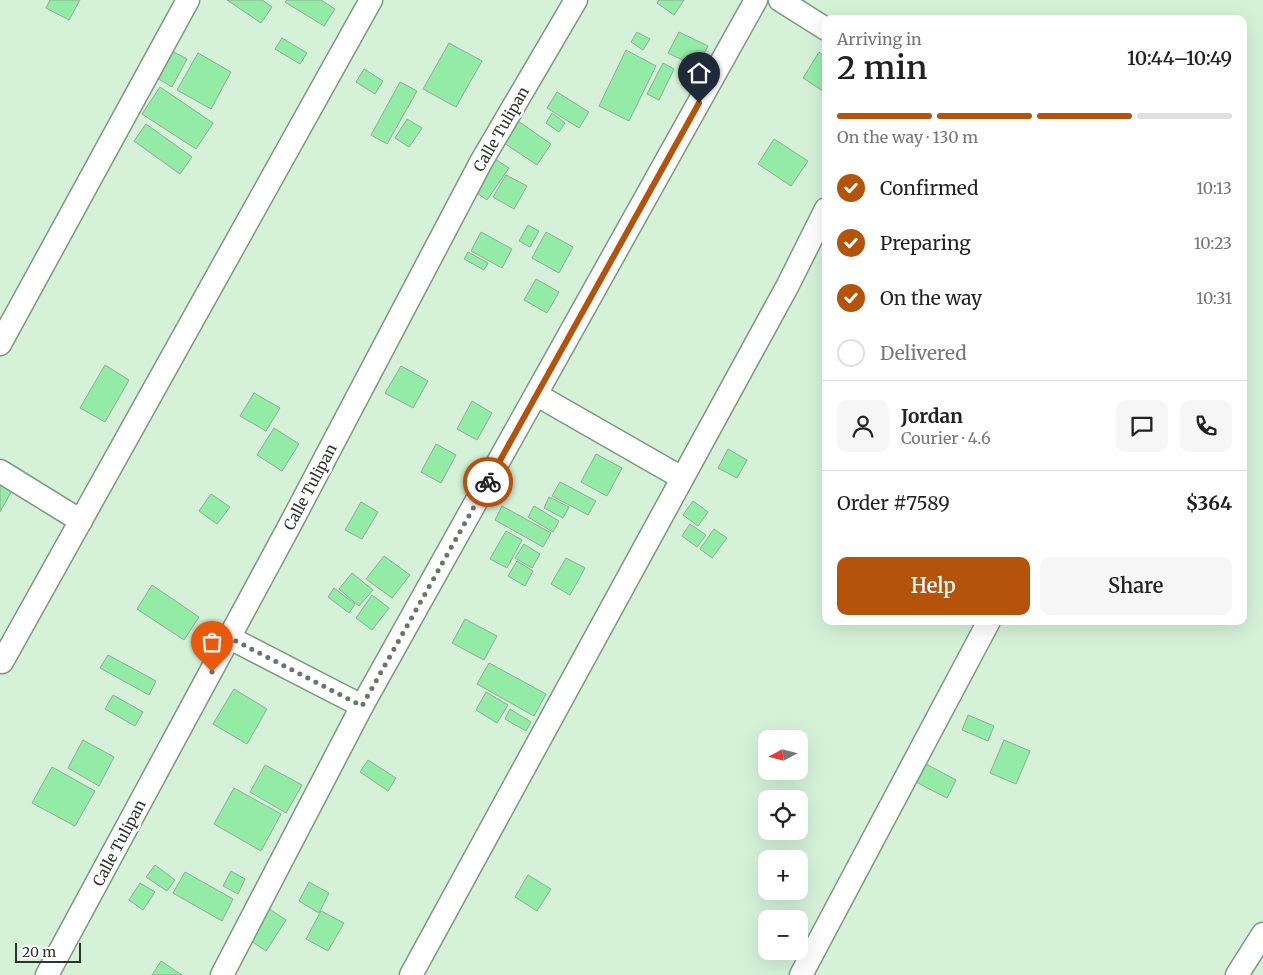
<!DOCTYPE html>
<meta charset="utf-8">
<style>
:root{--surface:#fff;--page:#f6f6f6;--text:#222;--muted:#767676;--line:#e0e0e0;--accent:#b45309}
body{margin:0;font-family:Merriweather,serif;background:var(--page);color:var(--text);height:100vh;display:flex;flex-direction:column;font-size:19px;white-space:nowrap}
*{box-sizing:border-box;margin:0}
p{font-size:16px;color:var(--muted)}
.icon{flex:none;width:28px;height:28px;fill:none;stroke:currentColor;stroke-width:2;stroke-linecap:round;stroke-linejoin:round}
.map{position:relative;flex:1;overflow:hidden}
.details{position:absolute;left:822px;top:15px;width:425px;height:610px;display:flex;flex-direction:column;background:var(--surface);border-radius:10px;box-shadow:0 5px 20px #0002}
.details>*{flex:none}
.needle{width:32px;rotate:263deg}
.tools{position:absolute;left:758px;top:730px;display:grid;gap:10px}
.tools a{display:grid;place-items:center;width:50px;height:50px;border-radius:10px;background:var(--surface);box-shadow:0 5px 20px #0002;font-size:25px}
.scale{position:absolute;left:15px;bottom:12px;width:66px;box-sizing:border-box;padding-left:5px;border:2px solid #2a352c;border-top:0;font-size:14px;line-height:18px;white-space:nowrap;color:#2a352c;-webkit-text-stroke:4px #fff;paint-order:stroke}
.pin{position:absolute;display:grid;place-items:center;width:42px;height:42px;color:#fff;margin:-51px -21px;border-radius:50% 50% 50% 0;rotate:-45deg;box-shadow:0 0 5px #0007}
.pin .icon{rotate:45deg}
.courier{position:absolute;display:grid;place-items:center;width:50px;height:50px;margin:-25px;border:4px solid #b45309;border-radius:50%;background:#fff;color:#222;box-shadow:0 1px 6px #0007}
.headline em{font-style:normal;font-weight:600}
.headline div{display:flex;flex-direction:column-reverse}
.headline{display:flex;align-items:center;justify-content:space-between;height:85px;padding:0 15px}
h1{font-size:32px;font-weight:600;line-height:38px}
.bar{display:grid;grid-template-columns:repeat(4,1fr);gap:8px 5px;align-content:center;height:60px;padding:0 15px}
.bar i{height:6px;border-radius:4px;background:var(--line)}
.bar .selected{background:var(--accent)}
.bar p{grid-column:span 4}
.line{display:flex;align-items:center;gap:12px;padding:0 15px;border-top:1px solid var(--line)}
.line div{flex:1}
.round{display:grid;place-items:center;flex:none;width:52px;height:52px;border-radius:10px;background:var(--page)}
ol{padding:0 15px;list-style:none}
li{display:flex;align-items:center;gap:15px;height:55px}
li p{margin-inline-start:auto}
li .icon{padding:5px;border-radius:50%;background:var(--accent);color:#fff;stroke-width:4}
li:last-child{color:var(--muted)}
li i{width:28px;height:28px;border:2px solid var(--line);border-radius:50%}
.cta{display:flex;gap:10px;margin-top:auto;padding:10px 15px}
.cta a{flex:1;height:58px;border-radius:10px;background:var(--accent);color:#fff;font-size:20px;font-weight:600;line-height:58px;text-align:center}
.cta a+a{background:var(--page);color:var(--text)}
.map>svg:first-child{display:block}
.building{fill:#93eca6;stroke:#8fab94}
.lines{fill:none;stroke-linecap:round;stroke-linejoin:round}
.minor-casing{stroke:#7d9881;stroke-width:25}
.minor{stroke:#fff;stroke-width:22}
.done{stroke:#667769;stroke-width:5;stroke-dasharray:0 9}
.route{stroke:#b45309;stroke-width:6}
.labels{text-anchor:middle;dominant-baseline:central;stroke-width:5;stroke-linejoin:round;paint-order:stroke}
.street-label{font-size:15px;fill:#2a352c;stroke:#fff}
</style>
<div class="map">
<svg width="1263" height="975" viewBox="0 0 1263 975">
<rect width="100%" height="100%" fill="#d5f2d9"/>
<g class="building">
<polygon points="50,0 80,0 69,20 46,8"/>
<polygon points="227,0 262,0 272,7 261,23"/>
<polygon points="287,0 321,0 335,9 324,26 285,2"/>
<polygon points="659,0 684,0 674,15 657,3"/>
<polygon points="637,32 650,39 643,50 631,42"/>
<polygon points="679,32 708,46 697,67 668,53"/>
<polygon points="282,38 307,53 300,64 275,49"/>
<polygon points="449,43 482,61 456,107 423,89"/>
<polygon points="626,50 656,66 629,121 599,106"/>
<polygon points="172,51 187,59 172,87 157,78"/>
<polygon points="819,52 826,57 826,93 803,78"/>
<polygon points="198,53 231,72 211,109 177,90"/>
<polygon points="663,63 674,69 659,100 647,94"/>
<polygon points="364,69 383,81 375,94 356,82"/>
<polygon points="400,82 417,91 387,144 371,135"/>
<polygon points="160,87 213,123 196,149 142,114"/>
<polygon points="557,92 589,112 579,128 547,108"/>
<polygon points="552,113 565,123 559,132 546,123"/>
<polygon points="407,119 422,128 409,147 395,138"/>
<polygon points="518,121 551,144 537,165 504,143"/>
<polygon points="146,124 192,157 180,174 134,141"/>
<polygon points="774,139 808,161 791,186 758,164"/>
<polygon points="495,159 509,168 487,200 474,191"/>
<polygon points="506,175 527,186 514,209 493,197"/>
<polygon points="528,225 539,231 530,247 519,241"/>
<polygon points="481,232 512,249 502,268 471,251"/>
<polygon points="546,232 573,247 559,273 532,258"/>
<polygon points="468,252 488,263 484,270 464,259"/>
<polygon points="536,279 559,292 547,313 524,300"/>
<polygon points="105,365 129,380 105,422 80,408"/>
<polygon points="401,366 428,381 413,408 385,393"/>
<polygon points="254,393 280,408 266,431 240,416"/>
<polygon points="472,401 492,413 477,440 457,429"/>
<polygon points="274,428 299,444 282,471 257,455"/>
<polygon points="436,444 456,455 441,483 421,472"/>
<polygon points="728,449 747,460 737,478 718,468"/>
<polygon points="596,454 622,468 607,496 581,482"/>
<polygon points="0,480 14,487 0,512"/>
<polygon points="560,482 596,501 588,515 552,496"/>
<polygon points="211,494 230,507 217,524 199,511"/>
<polygon points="549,497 569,507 563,518 544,508"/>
<polygon points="693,501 708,512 698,526 683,515"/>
<polygon points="361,502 378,512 362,539 345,530"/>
<polygon points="502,506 551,533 543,547 495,520"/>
<polygon points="534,506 559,521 553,532 528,517"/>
<polygon points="690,524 706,535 697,547 682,536"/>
<polygon points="714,529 727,538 712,558 700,549"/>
<polygon points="506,531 522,540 507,568 490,559"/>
<polygon points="524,544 540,554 532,568 515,558"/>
<polygon points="384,556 410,575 392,598 366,579"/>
<polygon points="566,558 585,568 570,595 551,584"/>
<polygon points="517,561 533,571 525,586 508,576"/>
<polygon points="352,573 373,590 359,606 339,589"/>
<polygon points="152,585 199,617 184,640 137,609"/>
<polygon points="334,588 355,604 349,613 328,597"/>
<polygon points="372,595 389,608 372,630 356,618"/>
<polygon points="465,619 497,636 484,660 452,643"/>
<polygon points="108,655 156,681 149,695 100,668"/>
<polygon points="489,663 546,694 534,716 477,684"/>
<polygon points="234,689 267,709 247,744 213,724"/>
<polygon points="486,692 508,705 497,723 476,710"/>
<polygon points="113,695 143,712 135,726 105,709"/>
<polygon points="510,709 531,722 526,731 505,719"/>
<polygon points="968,715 994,726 988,741 962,730"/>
<polygon points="83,740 114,757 99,786 68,768"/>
<polygon points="1004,740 1030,751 1016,784 990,773"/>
<polygon points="368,760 396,778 388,791 360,772"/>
<polygon points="926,764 956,780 947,798 916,782"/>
<polygon points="265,765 302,785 286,813 250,792"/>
<polygon points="52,767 95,791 75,826 32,803"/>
<polygon points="234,788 281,814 261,851 214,824"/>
<polygon points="155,865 175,880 167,891 146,877"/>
<polygon points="231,871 245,879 238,894 223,886"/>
<polygon points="185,872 233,899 222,921 173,893"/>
<polygon points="528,875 551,889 537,911 515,897"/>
<polygon points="309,882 329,893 319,913 299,901"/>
<polygon points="140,883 155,892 143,910 129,900"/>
<polygon points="268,908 286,920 266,951 248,939"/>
<polygon points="321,911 344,923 328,951 306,939"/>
<polygon points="161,961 182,975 152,975"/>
</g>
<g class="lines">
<g class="minor-casing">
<g id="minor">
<polyline points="780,0 826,29"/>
<polyline points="0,344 188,0"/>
<polyline points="537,395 682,478"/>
<polyline points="0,471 81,521"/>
<polyline points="230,638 362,706"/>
<polyline points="2,662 371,0"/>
<polyline points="47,975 291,523 481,162 576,0"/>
<polyline points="222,975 362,706 756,0"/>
<polyline points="411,975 788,285 826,209"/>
<polyline points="801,975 989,621"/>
<polyline points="1237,975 1263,934"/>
</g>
</g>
<use href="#minor" class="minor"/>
</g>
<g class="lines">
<polyline class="done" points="212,672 230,638 362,706 488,482"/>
<polyline class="route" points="488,482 699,103"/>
</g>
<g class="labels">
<g class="street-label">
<text transform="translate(501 129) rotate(-60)">Calle Tulipan</text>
<text transform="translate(310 487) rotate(-62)">Calle Tulipan</text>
<text transform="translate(119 843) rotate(-62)">Calle Tulipan</text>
</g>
</g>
</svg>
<div class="tools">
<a><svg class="needle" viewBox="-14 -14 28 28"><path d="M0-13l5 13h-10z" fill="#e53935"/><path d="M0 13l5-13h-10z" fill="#767676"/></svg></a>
<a><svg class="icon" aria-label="locate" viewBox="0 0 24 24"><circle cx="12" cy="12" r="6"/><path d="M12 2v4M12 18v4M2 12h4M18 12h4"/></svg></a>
<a>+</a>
<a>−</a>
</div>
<div class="scale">20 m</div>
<div class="pin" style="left:212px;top:672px;background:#ea580c"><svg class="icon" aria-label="bag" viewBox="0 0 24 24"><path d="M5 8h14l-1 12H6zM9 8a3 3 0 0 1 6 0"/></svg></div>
<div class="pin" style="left:699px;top:103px;background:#1f2937"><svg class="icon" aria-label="home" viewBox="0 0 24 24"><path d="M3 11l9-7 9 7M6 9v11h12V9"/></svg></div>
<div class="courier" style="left:488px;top:482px"><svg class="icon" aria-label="bike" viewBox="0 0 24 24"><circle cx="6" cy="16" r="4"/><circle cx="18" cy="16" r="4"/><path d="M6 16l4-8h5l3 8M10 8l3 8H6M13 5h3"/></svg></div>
<section class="details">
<div class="headline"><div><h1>2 min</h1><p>Arriving in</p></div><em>10:44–10:49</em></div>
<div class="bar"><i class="selected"></i><i class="selected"></i><i class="selected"></i><i></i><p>On the way · 130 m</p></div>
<ol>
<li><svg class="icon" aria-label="check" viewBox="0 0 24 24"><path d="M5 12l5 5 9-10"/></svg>Confirmed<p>10:13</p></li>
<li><svg class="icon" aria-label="check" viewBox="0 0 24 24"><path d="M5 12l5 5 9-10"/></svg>Preparing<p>10:23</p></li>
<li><svg class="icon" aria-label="check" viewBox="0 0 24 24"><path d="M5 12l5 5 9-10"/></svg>On the way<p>10:31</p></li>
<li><i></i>Delivered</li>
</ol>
<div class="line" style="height:90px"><a class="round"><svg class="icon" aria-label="person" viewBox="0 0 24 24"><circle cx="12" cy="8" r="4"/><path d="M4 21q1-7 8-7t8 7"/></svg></a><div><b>Jordan</b><p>Courier · 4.6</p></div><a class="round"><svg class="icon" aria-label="chat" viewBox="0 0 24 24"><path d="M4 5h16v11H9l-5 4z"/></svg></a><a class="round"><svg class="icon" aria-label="phone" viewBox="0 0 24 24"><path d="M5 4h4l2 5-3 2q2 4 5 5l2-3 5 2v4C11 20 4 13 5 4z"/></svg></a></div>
<div class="line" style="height:65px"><div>Order #7589</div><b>$364</b></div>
<div class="cta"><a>Help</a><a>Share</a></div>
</section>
</div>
